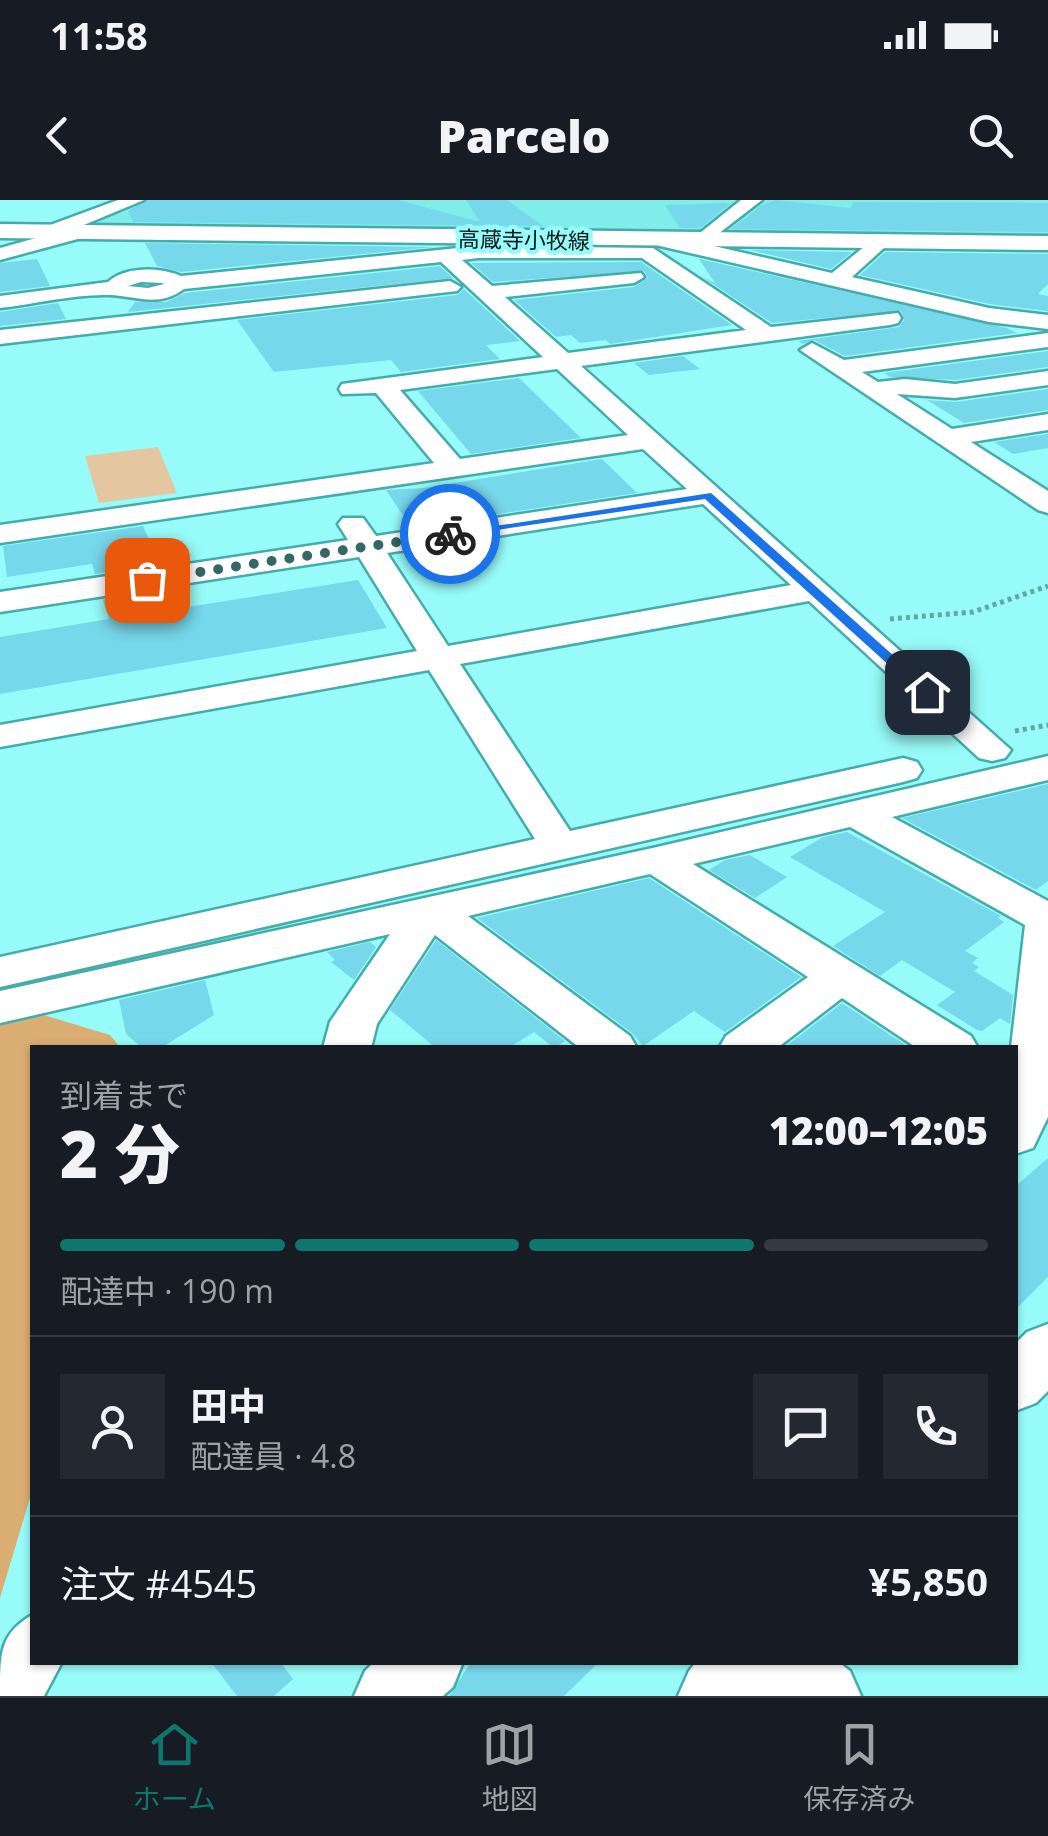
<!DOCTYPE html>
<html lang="ja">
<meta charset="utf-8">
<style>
:root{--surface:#171b24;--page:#242831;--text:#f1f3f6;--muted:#9ea1a6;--line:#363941;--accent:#0f766e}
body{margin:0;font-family:"Open Sans","Noto Sans JP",sans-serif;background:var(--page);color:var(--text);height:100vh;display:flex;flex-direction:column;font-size:38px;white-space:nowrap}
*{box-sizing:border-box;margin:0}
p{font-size:32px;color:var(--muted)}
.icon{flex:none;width:55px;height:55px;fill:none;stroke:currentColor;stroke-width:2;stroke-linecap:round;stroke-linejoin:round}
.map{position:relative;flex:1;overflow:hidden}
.details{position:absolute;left:30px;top:845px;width:988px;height:620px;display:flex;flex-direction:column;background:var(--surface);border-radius:0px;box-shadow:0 2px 8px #0004}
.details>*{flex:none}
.pin{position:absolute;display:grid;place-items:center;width:85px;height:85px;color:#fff;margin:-42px;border-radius:20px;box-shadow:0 5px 15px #0006}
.courier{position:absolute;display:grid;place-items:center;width:100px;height:100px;margin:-50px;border:8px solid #1a73e8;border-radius:50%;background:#fff;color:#222;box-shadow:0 2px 12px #0007}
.headline em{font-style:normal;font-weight:800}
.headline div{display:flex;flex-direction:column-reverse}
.headline{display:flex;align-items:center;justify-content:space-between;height:170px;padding:0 30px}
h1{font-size:65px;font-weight:800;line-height:75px}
.bar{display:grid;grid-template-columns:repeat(4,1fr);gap:15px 10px;align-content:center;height:120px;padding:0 30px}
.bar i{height:12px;border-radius:8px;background:var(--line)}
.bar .current{background:var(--accent)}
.bar p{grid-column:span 4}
.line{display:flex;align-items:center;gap:25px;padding:0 30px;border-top:2px solid var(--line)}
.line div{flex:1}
.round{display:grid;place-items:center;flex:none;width:105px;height:105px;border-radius:0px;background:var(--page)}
.status{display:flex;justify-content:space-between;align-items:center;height:70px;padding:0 50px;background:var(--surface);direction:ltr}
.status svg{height:28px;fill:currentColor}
header{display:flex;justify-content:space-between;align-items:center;height:130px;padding:0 30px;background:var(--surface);font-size:45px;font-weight:800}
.tabs{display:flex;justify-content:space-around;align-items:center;height:140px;border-top:2px solid var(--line);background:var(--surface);font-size:28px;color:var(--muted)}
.tabs a{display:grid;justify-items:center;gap:5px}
.tabs .current{color:var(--accent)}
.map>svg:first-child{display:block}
.built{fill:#7fedea}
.green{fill:#e4c7a1}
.forest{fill:#daad72}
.building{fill:#77d7eb}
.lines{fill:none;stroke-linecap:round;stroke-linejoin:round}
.minor-casing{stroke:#44acaa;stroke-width:5}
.major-casing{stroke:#44acaa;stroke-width:5}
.path{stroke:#60a7a5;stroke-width:5;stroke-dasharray:4 4;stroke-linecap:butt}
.minor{fill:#fff;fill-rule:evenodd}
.major{fill:#fff;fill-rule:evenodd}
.route{fill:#1a73e8}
.done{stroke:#366665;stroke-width:10;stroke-dasharray:0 18}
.labels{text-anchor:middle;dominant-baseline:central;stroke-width:9;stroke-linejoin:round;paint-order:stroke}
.far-street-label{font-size:22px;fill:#021616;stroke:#97fcf9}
</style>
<div class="status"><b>11:58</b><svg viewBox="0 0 49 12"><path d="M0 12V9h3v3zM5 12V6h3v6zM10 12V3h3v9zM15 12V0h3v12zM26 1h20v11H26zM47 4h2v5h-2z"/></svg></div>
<header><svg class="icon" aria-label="back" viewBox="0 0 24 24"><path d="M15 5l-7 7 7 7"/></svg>Parcelo<svg class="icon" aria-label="search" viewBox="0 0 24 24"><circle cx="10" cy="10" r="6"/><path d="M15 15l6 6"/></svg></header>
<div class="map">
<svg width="1048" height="1496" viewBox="0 0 1048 1496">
<rect width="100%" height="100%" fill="#97fcf9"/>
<polygon class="built" points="141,0 1048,0 1048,39 71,28"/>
<polygon class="green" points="158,247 177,293 99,303 85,256"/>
<polygon class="forest" points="37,813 110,835 120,847 32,848 32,1291 0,1398 0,823"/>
<g class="building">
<polygon points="147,0 398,0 480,22 466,0 507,0 543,26 133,22 128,11"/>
<polygon points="776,0 850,8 854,2 1048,3 1048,32 731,29 762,5"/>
<polygon points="731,3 700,28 680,28 665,5"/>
<polygon points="145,43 434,47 181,72 157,66"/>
<polygon points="750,50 852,52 831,69"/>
<polygon points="885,52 1048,54 1048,84 1038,94 1048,96 1048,111 990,104 860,75"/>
<polygon points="37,59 50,86 0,92 0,63"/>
<polygon points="699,59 1007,128 1017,133 845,156 814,140 803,144 798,141 899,127 904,120 901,111 772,123 701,76 715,83"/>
<polygon points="641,62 732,125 610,144 606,140 580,143 571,135 556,137 514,100 634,87 648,78 644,71 493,82 471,63"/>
<polygon points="440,66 453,78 128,112 135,102 166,102 185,93"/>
<polygon points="464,89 520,141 486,145 500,159 401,172 391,160 274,172 237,120 457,95"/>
<polygon points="58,103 66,119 0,126 0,112"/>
<polygon points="1048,151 1048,167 955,180 890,177 884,173"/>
<polygon points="683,156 700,169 649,175 634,163"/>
<polygon points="519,178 581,238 471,254 418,191"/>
<polygon points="1048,189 1048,210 964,223 927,200 956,202"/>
<polygon points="1048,234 1048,248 1013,254 994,242"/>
<polygon points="602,259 637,293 425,325 415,312 402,314 386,290 424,288"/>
<polygon points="143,326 160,364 95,374 92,364 7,377 3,346"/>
<polygon points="358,380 387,428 0,494 0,437 109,419 103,400 170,390 181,408"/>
<polygon points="1048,584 1048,681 1036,690 902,618"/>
<polygon points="847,632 1001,716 998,718 1004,722 965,751 978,758 972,763 979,767 974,771 1013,795 1010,824 1000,818 982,831 977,830 937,805 955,792 902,760 880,776 833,746 885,712 790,657 823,637"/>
<polygon points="750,655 787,677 755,698 709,670 725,660"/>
<polygon points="649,678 801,777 725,832 694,811 643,846 632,833 477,718"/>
<polygon points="436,740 565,841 554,848 534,832 509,848 436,848 390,810"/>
<polygon points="370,742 376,747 354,780 331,762 335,760 327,752"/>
<polygon points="205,780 214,815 161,848 142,848 126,834 119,800"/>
<polygon points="842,803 910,848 785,847"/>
<polygon points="1048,958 1048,1077 1015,1110 1015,987"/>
<polygon points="211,1462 280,1462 293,1479 274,1496 237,1496"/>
<polygon points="471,1462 599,1462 564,1496 449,1496"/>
</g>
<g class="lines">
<g class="minor-casing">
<g id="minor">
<polygon points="118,0 144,0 79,27 88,33 85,37 0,60 0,48 43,36 39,32 42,28"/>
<polygon points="741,0 762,0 705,44 832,73 865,46 865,38 879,38 885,47 852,77 989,108 1048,115 1048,129 989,122 660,46 650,40 660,34 690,41"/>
<path d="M478,46L653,48L771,127L898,113L901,118L898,123L890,125L581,166L1011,550L1005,558L992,561L979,558L809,401L460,464L570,631L903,558L917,562L922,570L917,578L903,582L0,787V757L535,639L429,470L0,547V525L417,451L359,357L0,412V392L348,340L338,324L343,318H363L376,336L687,289L643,249L0,343V325L434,263L376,193L342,194L339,189L342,184L543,157L441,62L184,89C158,108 137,96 109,95C74,94 35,104 0,108V96L108,82C125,66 161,67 181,76ZM478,58H642L746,130L568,153L505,97L634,83L644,77L641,73L492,86L462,60ZM141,82L162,83L164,84L148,88L128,86ZM557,169L628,235L460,259L400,190ZM703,304L791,385L448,446L387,353Z"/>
<polygon points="450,81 461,87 457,91 0,144 0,130"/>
<polygon points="1048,133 1048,147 862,172 878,182 905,179 955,184 1048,171 1048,185 955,198 897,194 952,229 1048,214 1048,230 971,242 1048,291 1048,313 1038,310 800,150 812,143 844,160"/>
<polygon points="1048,556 1048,580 892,617 1048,701 1048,917 1033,948 1015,954 1015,848 1011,848 1025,725 850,627 693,664 971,836 978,848 917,848 842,798 777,848 719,848 726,836 808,777 650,674 468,716 630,836 637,848 580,848 435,735 377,824 371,848 323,848 330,822 390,734 0,823 0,791 657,647"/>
<polygon points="1048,1124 1048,1191 1036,1203 1015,1211 1015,1144 1027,1132"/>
<path d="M32,1415V1462H62L44,1496H0C0,1452 0,1434 32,1415Z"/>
<polygon points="374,1462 463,1462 453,1487 443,1496 354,1496 365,1471"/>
<polygon points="696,1462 838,1462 850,1471 861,1496 678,1496 689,1471"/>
</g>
</g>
<g class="major-casing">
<polygon id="major" points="0,24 1048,36 1048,50 0,38"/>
</g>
<g class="path">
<polyline points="890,419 973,412 1048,386"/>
<polyline points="1015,531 1048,525"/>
</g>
<use href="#minor" class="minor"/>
<use href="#major" class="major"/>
</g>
<polygon class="route" points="711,293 931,489 931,495 922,495 705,299 450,337 444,334"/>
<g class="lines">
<polyline class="done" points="147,380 450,334"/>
</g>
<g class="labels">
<g class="far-street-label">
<text transform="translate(524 39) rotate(1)">高蔵寺小牧線</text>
</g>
</g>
</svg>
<div class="pin" style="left:147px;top:380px;background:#ea580c"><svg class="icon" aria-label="bag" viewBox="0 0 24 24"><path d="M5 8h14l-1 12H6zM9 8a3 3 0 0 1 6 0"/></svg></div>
<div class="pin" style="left:927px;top:492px;background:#1f2937"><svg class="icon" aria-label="home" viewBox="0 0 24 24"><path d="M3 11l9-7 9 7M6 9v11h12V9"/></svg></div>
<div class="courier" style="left:450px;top:334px"><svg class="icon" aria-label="bike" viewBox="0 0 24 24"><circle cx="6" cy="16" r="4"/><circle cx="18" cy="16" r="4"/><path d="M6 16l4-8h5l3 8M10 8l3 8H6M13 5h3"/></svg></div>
<section class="details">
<div class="headline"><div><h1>2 分</h1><p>到着まで</p></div><em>12:00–12:05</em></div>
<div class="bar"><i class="current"></i><i class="current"></i><i class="current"></i><i></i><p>配達中 · 190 m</p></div>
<div class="line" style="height:180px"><a class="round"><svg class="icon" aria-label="person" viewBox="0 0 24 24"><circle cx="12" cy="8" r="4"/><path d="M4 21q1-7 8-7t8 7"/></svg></a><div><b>田中</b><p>配達員 · 4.8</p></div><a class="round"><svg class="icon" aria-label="chat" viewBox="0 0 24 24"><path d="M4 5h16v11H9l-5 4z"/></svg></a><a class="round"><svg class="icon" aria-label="phone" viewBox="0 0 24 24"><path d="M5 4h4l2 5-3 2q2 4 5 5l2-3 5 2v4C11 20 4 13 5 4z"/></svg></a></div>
<div class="line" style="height:130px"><div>注文 #4545</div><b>¥5,850</b></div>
</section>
</div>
<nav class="tabs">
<a class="current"><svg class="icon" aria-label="home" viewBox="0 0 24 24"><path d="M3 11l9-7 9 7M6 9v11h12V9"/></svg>ホーム</a>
<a><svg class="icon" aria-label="map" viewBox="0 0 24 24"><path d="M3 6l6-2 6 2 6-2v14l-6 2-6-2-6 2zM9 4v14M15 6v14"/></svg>地図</a>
<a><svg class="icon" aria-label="saved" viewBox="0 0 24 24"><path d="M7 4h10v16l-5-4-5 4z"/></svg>保存済み</a>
</nav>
